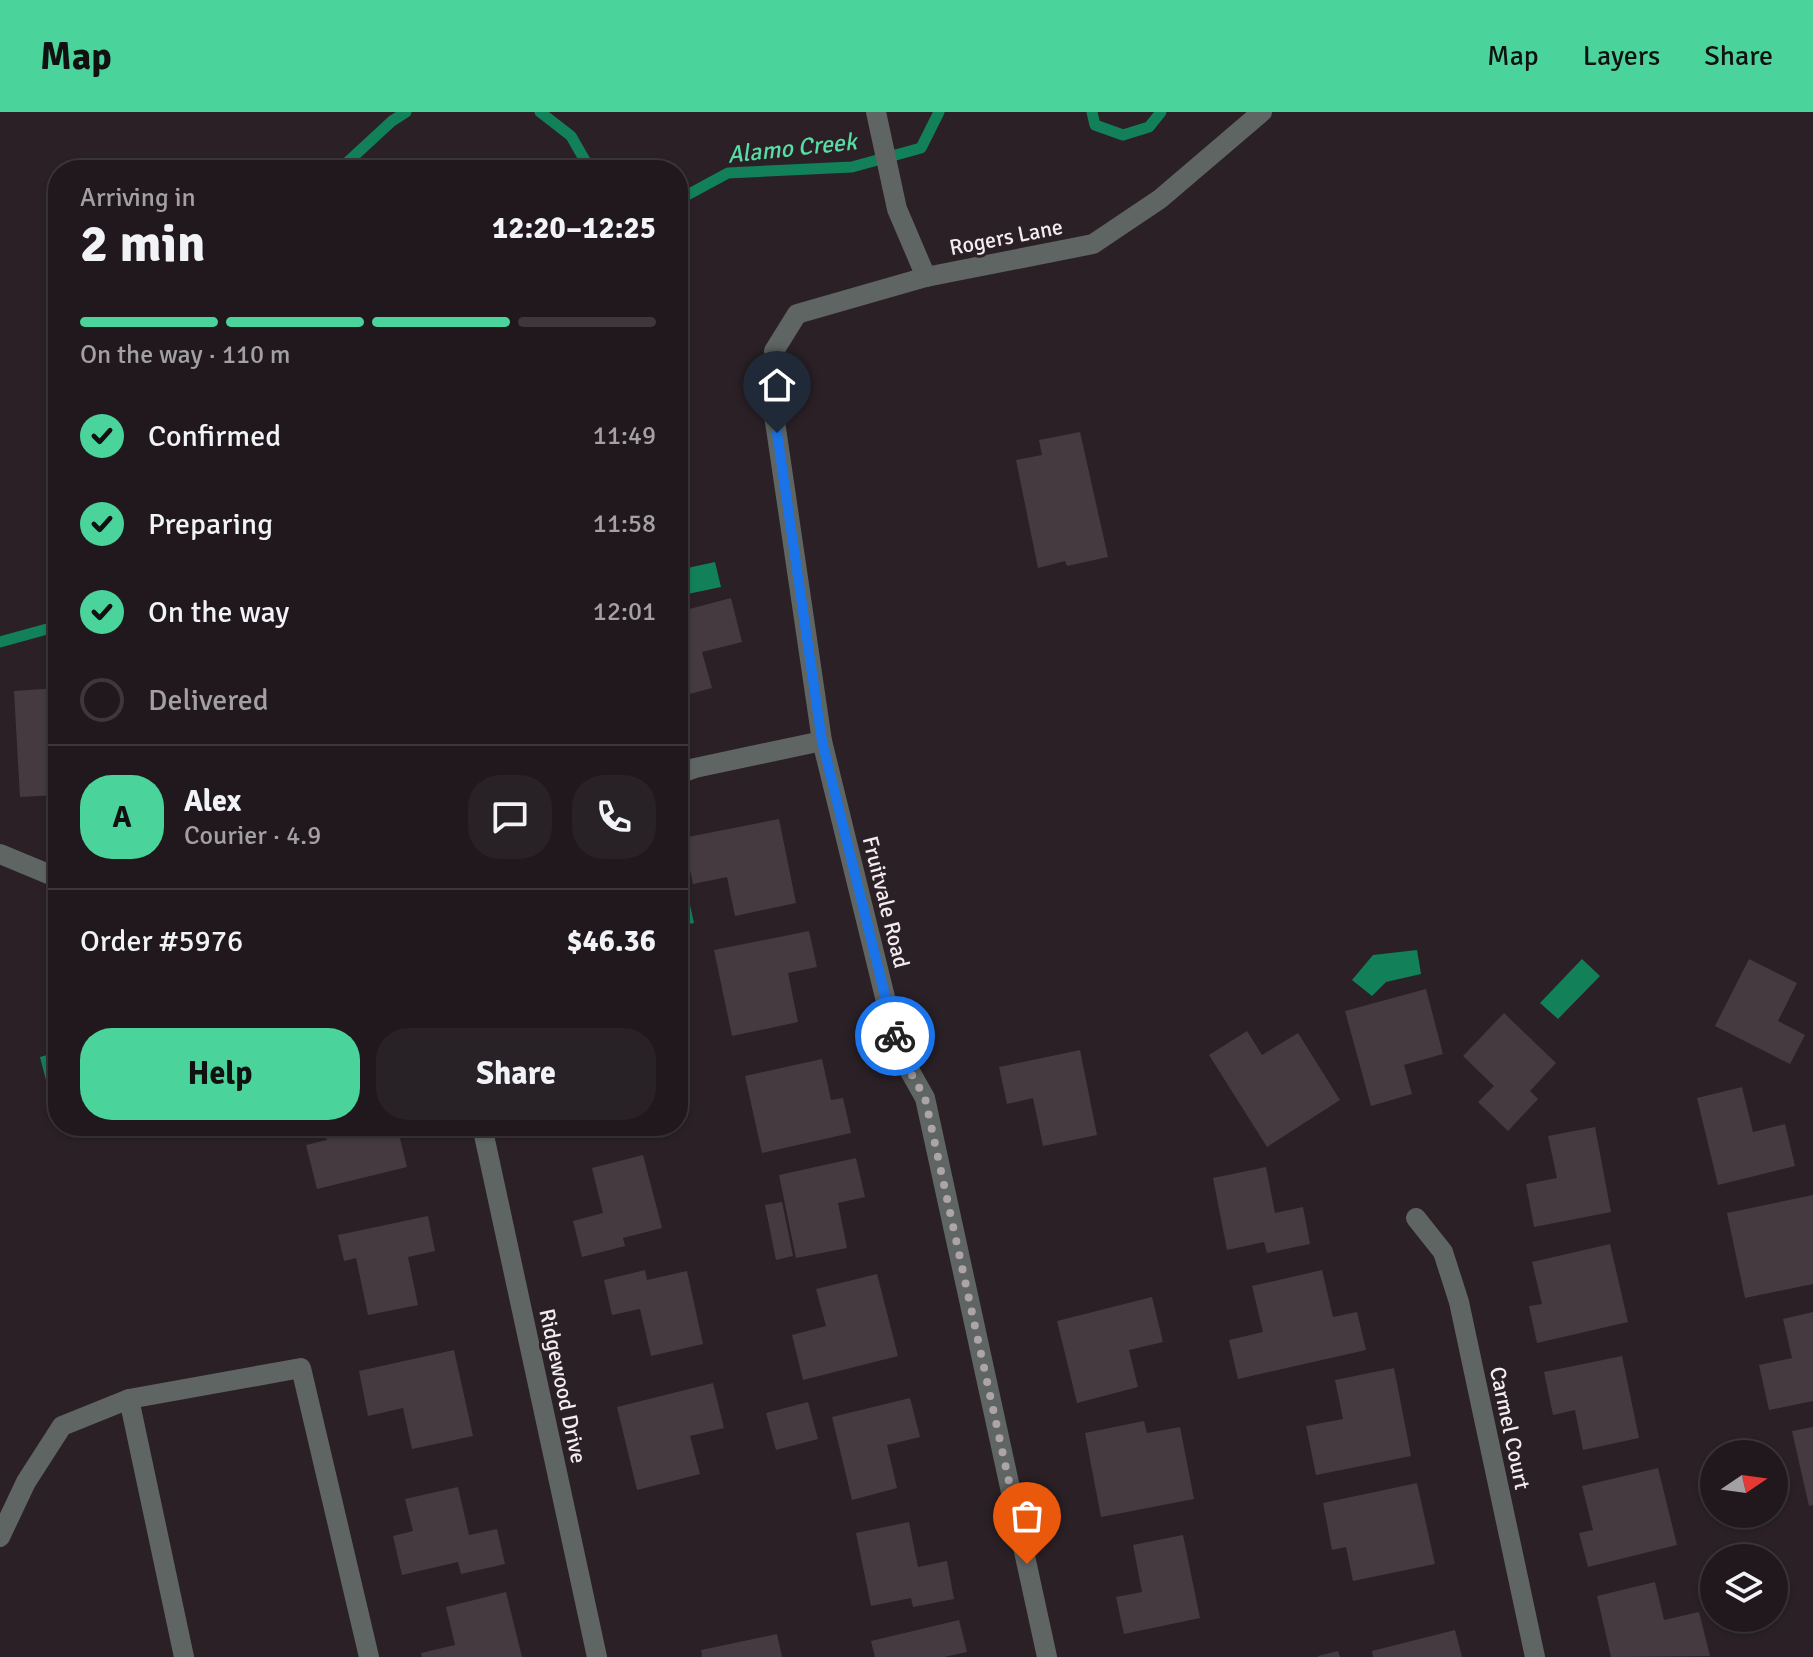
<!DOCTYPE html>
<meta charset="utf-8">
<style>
:root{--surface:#20181c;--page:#282125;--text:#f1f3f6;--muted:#a2a0a3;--line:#3d373b;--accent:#4ad49c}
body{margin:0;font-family:Signika,sans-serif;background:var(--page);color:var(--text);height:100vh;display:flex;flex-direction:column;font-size:30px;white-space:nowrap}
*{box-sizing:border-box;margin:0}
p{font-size:26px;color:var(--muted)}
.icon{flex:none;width:44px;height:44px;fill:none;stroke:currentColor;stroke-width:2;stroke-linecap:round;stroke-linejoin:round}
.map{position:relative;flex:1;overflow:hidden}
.drawer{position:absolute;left:48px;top:48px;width:640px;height:976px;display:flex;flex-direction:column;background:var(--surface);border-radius:32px;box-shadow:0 2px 6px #0004,0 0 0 2px var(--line)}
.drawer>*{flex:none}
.needle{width:52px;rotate:77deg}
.controls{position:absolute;left:1700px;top:1328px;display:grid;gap:16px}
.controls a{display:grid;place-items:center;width:88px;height:88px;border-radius:50%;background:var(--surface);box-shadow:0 2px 6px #0004,0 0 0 2px var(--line);font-size:40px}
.pin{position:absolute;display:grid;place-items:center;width:68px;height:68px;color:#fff;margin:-82px -34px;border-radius:50% 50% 50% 0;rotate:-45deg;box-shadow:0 0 8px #0007}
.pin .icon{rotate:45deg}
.courier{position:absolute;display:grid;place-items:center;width:80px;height:80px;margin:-40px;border:6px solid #1a73e8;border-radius:50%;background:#fff;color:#222;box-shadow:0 2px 10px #0007}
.summary em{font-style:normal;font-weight:700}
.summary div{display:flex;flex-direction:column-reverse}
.summary{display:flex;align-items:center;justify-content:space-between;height:136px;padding:0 32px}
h1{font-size:52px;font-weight:700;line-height:60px}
.bar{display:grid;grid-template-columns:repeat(4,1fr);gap:12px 8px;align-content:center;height:96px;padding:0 32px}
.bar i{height:10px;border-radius:6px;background:var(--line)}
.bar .on{background:var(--accent)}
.bar p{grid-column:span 4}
.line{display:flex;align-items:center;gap:20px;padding:0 32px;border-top:2px solid var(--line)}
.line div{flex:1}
.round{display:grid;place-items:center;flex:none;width:84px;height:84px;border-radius:32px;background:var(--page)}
ol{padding:0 32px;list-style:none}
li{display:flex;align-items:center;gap:24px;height:88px}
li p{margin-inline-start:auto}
li .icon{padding:8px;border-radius:50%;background:var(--accent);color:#111;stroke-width:4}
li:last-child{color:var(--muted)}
li i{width:44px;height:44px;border:4px solid var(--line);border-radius:50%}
.primary-button{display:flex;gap:16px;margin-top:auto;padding:16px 32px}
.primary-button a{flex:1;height:92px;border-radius:32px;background:var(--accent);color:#111;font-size:32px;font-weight:700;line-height:92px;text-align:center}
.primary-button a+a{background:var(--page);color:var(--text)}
header{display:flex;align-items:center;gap:48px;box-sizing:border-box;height:112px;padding:0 40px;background:var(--accent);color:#111}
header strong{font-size:38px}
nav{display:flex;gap:44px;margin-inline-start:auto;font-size:28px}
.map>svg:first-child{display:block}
.water{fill:#128059}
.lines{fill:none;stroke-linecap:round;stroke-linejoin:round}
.stream{stroke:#128059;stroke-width:11}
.building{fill:#453a40}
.minor{stroke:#5f6562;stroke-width:20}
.done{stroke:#aca4a9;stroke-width:8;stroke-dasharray:0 14.4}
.route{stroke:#1a73e8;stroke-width:10}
.labels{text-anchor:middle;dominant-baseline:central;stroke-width:6;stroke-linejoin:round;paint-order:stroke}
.street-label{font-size:22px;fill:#f2ebef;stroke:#2a2026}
.water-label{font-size:24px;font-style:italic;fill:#59dca5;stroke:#2a2026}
</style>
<header>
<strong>Map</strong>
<nav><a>Map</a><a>Layers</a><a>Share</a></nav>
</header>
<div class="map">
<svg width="1813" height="1545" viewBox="0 0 1813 1545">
<rect width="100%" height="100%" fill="#2a2026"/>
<g class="water">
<polygon points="715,450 721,475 678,484 678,458"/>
<polygon points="678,752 681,752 694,811 678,814"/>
<polygon points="1417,838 1421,862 1386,870 1372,884 1352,868 1373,843"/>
<polygon points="1582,847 1600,864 1558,907 1540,891"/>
<polygon points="58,940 58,994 53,995 40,945"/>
</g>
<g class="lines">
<g class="stream">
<polyline points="540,0 571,24 587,52 597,58"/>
<polyline points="1092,0 1095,13 1123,23 1149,15 1161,0"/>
<polyline points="339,58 392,9 406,0"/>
<polyline points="678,88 728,61 852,55 921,36 939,0"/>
<polyline points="0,530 58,514"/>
</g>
</g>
<g class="building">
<polygon points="1080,320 1108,445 1067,454 1065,449 1038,456 1016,348 1042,343 1039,328"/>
<polygon points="731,486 742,530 702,540 712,576 678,585 678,500"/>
<polygon points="58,576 58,683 20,685 14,579"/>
<polygon points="779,707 796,791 735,804 727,765 693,772 683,726"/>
<polygon points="809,819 817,855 788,861 798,910 732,924 714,838"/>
<polygon points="1749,847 1797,871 1778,909 1805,923 1790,952 1715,914"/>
<polygon points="1426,877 1443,942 1404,953 1412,982 1371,994 1345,899"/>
<polygon points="1504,901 1556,951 1530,979 1538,987 1508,1019 1478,990 1494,974 1463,944"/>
<polygon points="1247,919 1262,943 1298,921 1340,988 1267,1035 1209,943"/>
<polygon points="1080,938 1097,1023 1043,1034 1033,986 1007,992 999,955"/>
<polygon points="822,947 831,988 843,986 851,1021 762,1041 745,964"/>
<polygon points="1742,975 1753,1020 1785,1012 1795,1054 1718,1073 1697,986"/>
<polygon points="323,1014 397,1014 407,1055 317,1077 306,1033 327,1028"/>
<polygon points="1595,1015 1611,1100 1534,1115 1526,1072 1557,1066 1548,1024"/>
<polygon points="643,1043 662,1116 623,1126 625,1134 582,1145 573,1109 603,1101 592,1056"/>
<polygon points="856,1046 865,1085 838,1091 847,1136 796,1146 779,1063"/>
<polygon points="1266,1055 1275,1101 1303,1095 1310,1132 1267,1141 1264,1130 1227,1138 1213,1066"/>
<polygon points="1813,1083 1813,1172 1745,1186 1727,1101"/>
<polygon points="782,1090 793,1144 776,1148 765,1093"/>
<polygon points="428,1104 435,1139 408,1145 418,1193 368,1203 356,1146 344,1149 338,1123"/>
<polygon points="1610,1132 1628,1210 1537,1231 1529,1194 1542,1192 1532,1150"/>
<polygon points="645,1158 647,1168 687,1159 703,1232 651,1244 640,1197 612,1203 604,1168"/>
<polygon points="1322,1158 1333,1205 1357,1200 1366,1238 1238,1267 1229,1228 1263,1220 1252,1174"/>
<polygon points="877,1162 898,1244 803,1268 792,1223 826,1214 816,1177"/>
<polygon points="1152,1185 1163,1230 1129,1238 1138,1275 1077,1291 1057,1209"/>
<polygon points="1813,1200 1813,1289 1769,1298 1759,1253 1792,1246 1783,1207"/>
<polygon points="454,1238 473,1324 412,1337 403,1296 368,1304 359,1259"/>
<polygon points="1622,1244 1639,1326 1583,1338 1575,1298 1553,1303 1544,1260"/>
<polygon points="1394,1256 1411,1344 1316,1363 1306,1314 1343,1307 1335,1268"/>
<polygon points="713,1271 724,1316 690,1324 700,1362 637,1378 617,1295"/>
<polygon points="910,1286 920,1325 887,1333 897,1376 852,1388 832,1305"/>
<polygon points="808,1290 818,1327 776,1338 766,1301"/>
<polygon points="1144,1309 1147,1321 1180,1315 1194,1387 1101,1405 1085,1321"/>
<polygon points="1813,1315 1813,1393 1809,1394 1792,1319"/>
<polygon points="1658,1356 1677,1433 1588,1455 1579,1421 1593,1418 1582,1374"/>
<polygon points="1417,1371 1435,1452 1353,1469 1346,1435 1332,1438 1323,1391"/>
<polygon points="458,1375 469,1423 497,1417 505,1452 461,1462 458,1450 402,1463 393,1424 413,1419 405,1387"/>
<polygon points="909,1410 918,1455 947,1449 954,1487 913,1495 911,1486 871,1494 856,1421"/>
<polygon points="1183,1423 1200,1506 1124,1522 1116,1485 1142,1480 1133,1433"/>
<polygon points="1655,1470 1664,1508 1699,1500 1710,1544 1611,1545 1597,1484"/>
<polygon points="506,1480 522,1545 422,1545 421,1541 455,1533 446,1495"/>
<polygon points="959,1508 967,1540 944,1545 875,1545 871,1529"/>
<polygon points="1455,1518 1462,1545 1373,1545 1372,1539"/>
<polygon points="777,1522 782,1545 702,1545 701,1538"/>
<polygon points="1338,1539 1340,1545 1318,1545 1318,1544"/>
</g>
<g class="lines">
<g class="minor">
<polyline points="876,0 897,97 926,165"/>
<polyline points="678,662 695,656 822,629"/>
<polyline points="0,742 58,766"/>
<polyline points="482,1014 597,1545"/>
<polyline points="1416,1106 1443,1140 1459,1190 1535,1545"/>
<polyline points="129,1287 301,1256 369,1545"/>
<polyline points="0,1425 26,1370 62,1314 129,1287 184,1545"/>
<polyline points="1047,1545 925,986 898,938 822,629 773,296 780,272 774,239 797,202 926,165 1093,132 1160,87 1262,0"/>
</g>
</g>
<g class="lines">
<polyline class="done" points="895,924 898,938 925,986 1027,1452"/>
<polyline class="route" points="777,321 822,629 895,924"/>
</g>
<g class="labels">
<g class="street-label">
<text transform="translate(1006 125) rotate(-11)">Rogers Lane</text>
<text transform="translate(886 790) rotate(76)">Fruitvale Road</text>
<text transform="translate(563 1274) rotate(78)">Ridgewood Drive</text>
<text transform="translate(1510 1316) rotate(78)">Carmel Court</text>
</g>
<g class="water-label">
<text transform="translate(792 36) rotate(-6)">Alamo Creek</text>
</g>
</g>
</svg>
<div class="controls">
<a><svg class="needle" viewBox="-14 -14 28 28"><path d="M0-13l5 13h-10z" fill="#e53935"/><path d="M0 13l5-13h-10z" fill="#a2a0a3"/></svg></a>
<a><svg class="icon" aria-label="layers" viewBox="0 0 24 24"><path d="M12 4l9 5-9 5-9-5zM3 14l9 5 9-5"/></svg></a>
</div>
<div class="pin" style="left:1027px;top:1452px;background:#ea580c"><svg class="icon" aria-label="bag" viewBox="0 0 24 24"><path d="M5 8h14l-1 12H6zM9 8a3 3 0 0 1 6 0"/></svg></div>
<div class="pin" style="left:777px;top:321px;background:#1f2937"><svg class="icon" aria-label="home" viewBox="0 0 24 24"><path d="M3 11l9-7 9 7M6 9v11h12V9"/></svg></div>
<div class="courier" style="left:895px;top:924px"><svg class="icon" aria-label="bike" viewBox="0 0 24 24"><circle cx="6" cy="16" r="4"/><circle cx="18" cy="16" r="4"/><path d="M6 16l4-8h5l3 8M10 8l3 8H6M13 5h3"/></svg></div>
<section class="drawer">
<div class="summary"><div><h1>2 min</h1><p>Arriving in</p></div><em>12:20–12:25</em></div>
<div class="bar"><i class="on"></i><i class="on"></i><i class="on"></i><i></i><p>On the way · 110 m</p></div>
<ol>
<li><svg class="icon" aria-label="check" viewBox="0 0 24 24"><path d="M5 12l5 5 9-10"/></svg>Confirmed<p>11:49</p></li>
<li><svg class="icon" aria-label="check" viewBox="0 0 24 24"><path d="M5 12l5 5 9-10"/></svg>Preparing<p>11:58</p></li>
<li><svg class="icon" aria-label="check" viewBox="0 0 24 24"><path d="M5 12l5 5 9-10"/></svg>On the way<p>12:01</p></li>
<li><i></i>Delivered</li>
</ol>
<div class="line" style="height:144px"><b class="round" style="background:var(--accent);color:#111">A</b><div><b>Alex</b><p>Courier · 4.9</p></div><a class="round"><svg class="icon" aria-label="chat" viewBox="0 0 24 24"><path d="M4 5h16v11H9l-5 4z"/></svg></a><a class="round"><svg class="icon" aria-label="phone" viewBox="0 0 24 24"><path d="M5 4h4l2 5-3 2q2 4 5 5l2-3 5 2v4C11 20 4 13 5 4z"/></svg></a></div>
<div class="line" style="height:104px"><div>Order #5976</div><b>$46.36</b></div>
<div class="primary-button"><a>Help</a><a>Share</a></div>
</section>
</div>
